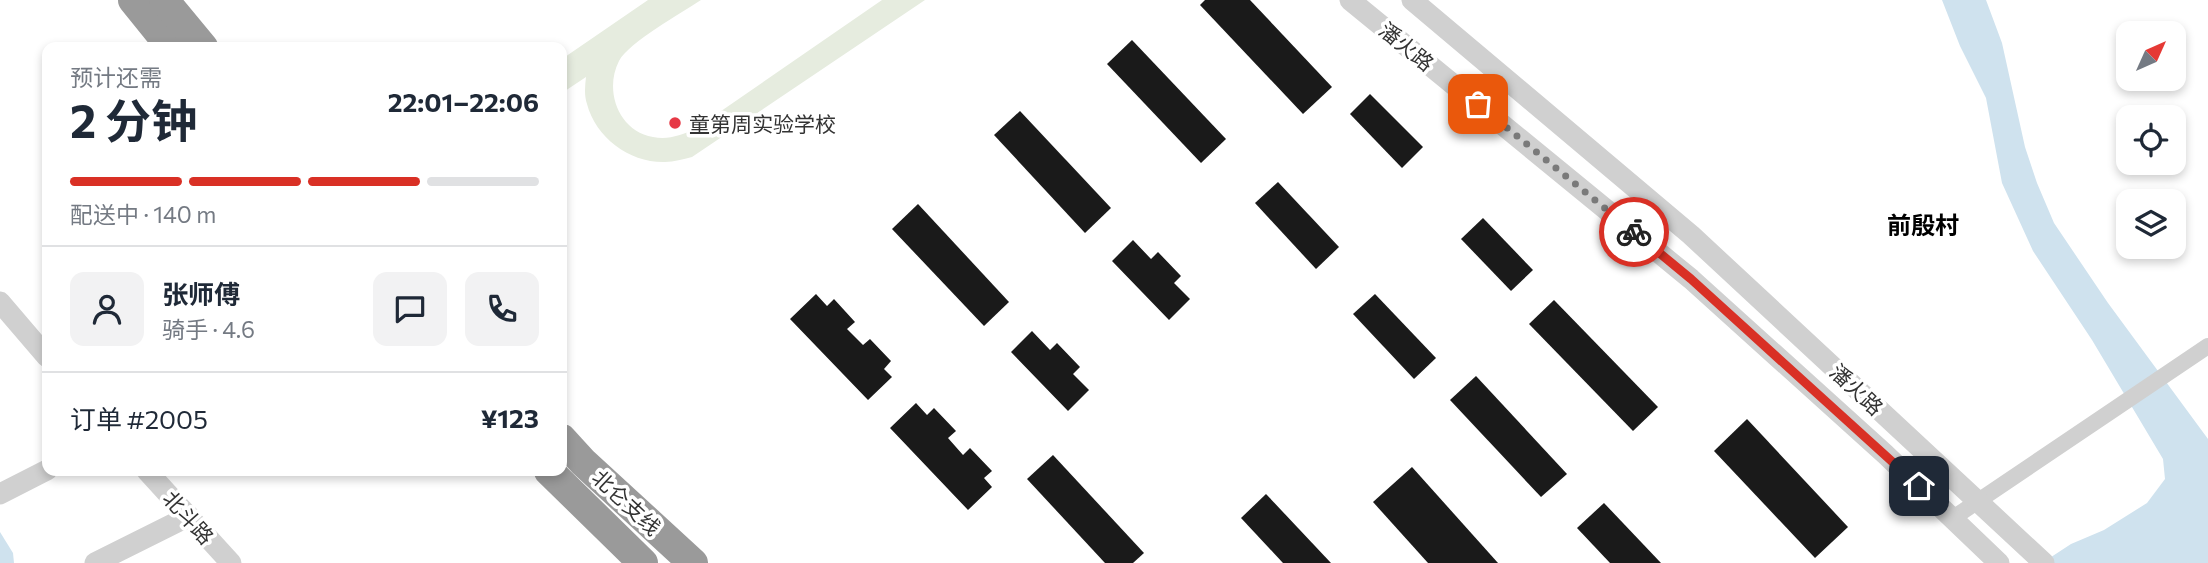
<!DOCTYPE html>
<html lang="zh">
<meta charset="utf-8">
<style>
:root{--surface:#fff;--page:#f2f2f3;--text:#1f2937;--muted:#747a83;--line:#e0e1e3;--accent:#d93025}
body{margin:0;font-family:Commissioner,"Noto Sans SC",sans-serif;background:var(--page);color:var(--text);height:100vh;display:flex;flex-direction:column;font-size:26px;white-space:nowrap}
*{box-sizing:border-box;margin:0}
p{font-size:23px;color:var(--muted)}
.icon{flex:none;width:38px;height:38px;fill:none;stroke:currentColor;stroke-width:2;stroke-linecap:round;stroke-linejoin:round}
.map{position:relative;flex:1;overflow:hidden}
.details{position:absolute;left:42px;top:42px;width:525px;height:434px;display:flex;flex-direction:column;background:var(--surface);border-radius:14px;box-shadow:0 4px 10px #0003}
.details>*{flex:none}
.needle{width:46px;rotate:45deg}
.buttons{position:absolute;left:2116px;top:21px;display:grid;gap:14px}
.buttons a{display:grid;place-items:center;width:70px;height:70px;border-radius:14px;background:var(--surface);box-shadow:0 4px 10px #0003;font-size:35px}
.pin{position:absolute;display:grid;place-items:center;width:60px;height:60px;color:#fff;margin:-30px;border-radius:14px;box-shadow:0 4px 10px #0006}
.courier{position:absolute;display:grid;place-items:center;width:70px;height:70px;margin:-35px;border:5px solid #d93025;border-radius:50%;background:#fff;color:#222;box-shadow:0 2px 9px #0007}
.summary em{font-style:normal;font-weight:700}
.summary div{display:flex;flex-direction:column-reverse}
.summary{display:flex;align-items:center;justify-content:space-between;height:119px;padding:0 28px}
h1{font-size:46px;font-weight:700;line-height:52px}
.bar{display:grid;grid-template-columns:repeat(4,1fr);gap:10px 7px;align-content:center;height:84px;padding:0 28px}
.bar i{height:9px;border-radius:5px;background:var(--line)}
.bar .active{background:var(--accent)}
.bar p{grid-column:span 4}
.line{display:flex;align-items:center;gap:18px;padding:0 28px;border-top:2px solid var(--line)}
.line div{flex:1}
.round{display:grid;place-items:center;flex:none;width:74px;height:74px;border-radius:14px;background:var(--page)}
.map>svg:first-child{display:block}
.green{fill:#e6ecdf}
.water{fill:#cfe2ee}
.building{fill:#1a1a1a}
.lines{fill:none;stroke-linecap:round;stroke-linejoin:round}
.minor{stroke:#d0d0d0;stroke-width:16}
.tertiary{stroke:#d0d0d0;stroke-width:21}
.motorway{stroke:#9a9a9a;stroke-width:30}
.done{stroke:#7a7a7a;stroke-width:7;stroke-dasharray:0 12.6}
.route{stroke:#d93025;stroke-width:9}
.poi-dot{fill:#e63946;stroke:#fff;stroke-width:2.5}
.labels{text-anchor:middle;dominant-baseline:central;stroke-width:7;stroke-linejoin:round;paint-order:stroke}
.street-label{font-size:21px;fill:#333;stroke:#fff}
.poi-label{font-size:21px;fill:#333;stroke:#fff;text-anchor:start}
.quarter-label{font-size:24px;font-weight:bold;fill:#000;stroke:#fff}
</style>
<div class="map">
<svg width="2208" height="563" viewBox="0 0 2208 563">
<rect width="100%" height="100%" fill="#fff"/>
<path class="green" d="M648,0H701C682,13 629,42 619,61C604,90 618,131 653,137C669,140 681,135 695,129L882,0H925L692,157C683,159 674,162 665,162C630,163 596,138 587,104C584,95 585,86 586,77L562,93V59Z"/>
<g class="water">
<polygon points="1942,0 1986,0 2002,43 2025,147 2037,183 2054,223 2108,303 2208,439 2208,563 2042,563 2071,544 2104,530 2147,503 2165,479 2163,459 2092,340 2033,251 2002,183 1986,98 1960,46"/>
<polygon points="0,532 13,553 14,563 0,563"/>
</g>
<g class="building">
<polygon points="1205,0 1250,0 1332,87 1303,114 1200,5"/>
<polygon points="1132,40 1226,139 1201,163 1107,64"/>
<polygon points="1370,94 1423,147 1402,168 1350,114"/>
<polygon points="1020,111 1111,208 1085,233 994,135"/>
<polygon points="1278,182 1339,247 1316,269 1255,203"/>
<polygon points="918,204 1009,302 984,326 892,229"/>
<polygon points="1483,218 1533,270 1511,291 1461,239"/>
<polygon points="1133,240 1151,259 1158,252 1181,276 1174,283 1190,299 1169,320 1112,261"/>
<polygon points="816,294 827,306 834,299 855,322 847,329 863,345 870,339 891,361 884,369 892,377 868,400 790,319"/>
<polygon points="1375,294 1436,358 1414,379 1353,314"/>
<polygon points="1554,300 1658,407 1633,431 1529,324"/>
<polygon points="1032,331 1050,350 1057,343 1080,367 1073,374 1089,390 1068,411 1011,352"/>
<polygon points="1476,376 1567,474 1541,497 1450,400"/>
<polygon points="916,403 927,415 934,408 956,431 948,438 963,455 970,448 992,471 984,478 992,487 968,510 890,428"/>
<polygon points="1747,419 1848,527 1815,558 1714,451"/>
<polygon points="1053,455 1144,553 1133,563 1105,563 1027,479"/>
<polygon points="1412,467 1498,563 1428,563 1373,502"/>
<polygon points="1266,494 1331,563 1283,563 1241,518"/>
<polygon points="1604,503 1661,563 1610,563 1577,528"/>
</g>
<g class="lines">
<polyline class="minor" points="1953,518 2208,346"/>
<g class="tertiary">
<polyline points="1350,0 1691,279 1885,454 1999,563"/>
<polyline points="1412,0 1691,235 2044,563"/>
<polyline points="0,302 47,357"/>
<polyline points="147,471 231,563"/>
<polyline points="0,494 47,470"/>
<polyline points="95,563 189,516"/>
</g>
<g class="motorway">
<polyline points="133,0 171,47"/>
<polyline points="164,0 203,47"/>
<polyline points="562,439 583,462 693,563"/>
<polyline points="549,471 643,563"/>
</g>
</g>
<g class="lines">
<polyline class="done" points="1478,104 1634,232"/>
<polyline class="route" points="1634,232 1691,279 1919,486"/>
</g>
<circle class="poi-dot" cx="675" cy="123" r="7"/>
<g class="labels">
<g class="street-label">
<text transform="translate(1407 46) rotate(39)">潘火路</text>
<text transform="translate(1857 389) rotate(43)">潘火路</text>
<text transform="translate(627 502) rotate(43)">北仑支线</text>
<text transform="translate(189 517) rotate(48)">北斗路</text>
</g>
<g class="poi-label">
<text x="689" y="123">童第周实验学校</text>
</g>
<g class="quarter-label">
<text x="1923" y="224">前殷村</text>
</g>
</g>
</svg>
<div class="buttons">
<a><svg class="needle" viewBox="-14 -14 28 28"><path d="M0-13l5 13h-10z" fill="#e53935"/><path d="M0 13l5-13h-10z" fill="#747a83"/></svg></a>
<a><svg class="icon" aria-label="locate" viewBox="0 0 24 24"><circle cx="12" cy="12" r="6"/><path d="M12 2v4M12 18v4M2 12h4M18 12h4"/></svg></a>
<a><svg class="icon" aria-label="layers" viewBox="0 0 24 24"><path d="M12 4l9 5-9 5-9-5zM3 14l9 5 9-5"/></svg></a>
</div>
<div class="pin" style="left:1478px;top:104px;background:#ea580c"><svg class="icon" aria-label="bag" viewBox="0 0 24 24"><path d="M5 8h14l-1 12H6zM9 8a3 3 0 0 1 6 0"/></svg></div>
<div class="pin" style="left:1919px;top:486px;background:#1f2937"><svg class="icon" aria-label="home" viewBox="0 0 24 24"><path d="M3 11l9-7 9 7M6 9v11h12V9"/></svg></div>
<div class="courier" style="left:1634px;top:232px"><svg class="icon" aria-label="bike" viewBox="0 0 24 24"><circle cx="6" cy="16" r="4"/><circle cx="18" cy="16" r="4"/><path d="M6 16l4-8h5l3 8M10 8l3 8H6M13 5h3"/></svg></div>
<section class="details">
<div class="summary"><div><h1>2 分钟</h1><p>预计还需</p></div><em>22:01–22:06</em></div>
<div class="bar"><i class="active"></i><i class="active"></i><i class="active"></i><i></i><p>配送中 · 140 m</p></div>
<div class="line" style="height:126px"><a class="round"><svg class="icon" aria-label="person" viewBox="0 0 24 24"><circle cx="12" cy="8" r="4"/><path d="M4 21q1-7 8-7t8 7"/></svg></a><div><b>张师傅</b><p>骑手 · 4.6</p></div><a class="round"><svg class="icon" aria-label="chat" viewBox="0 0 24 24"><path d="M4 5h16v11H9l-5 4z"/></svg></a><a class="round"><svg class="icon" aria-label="phone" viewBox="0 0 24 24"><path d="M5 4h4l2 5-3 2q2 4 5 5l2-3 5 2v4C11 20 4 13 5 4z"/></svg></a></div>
<div class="line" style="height:91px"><div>订单 #2005</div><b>¥123</b></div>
</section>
</div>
